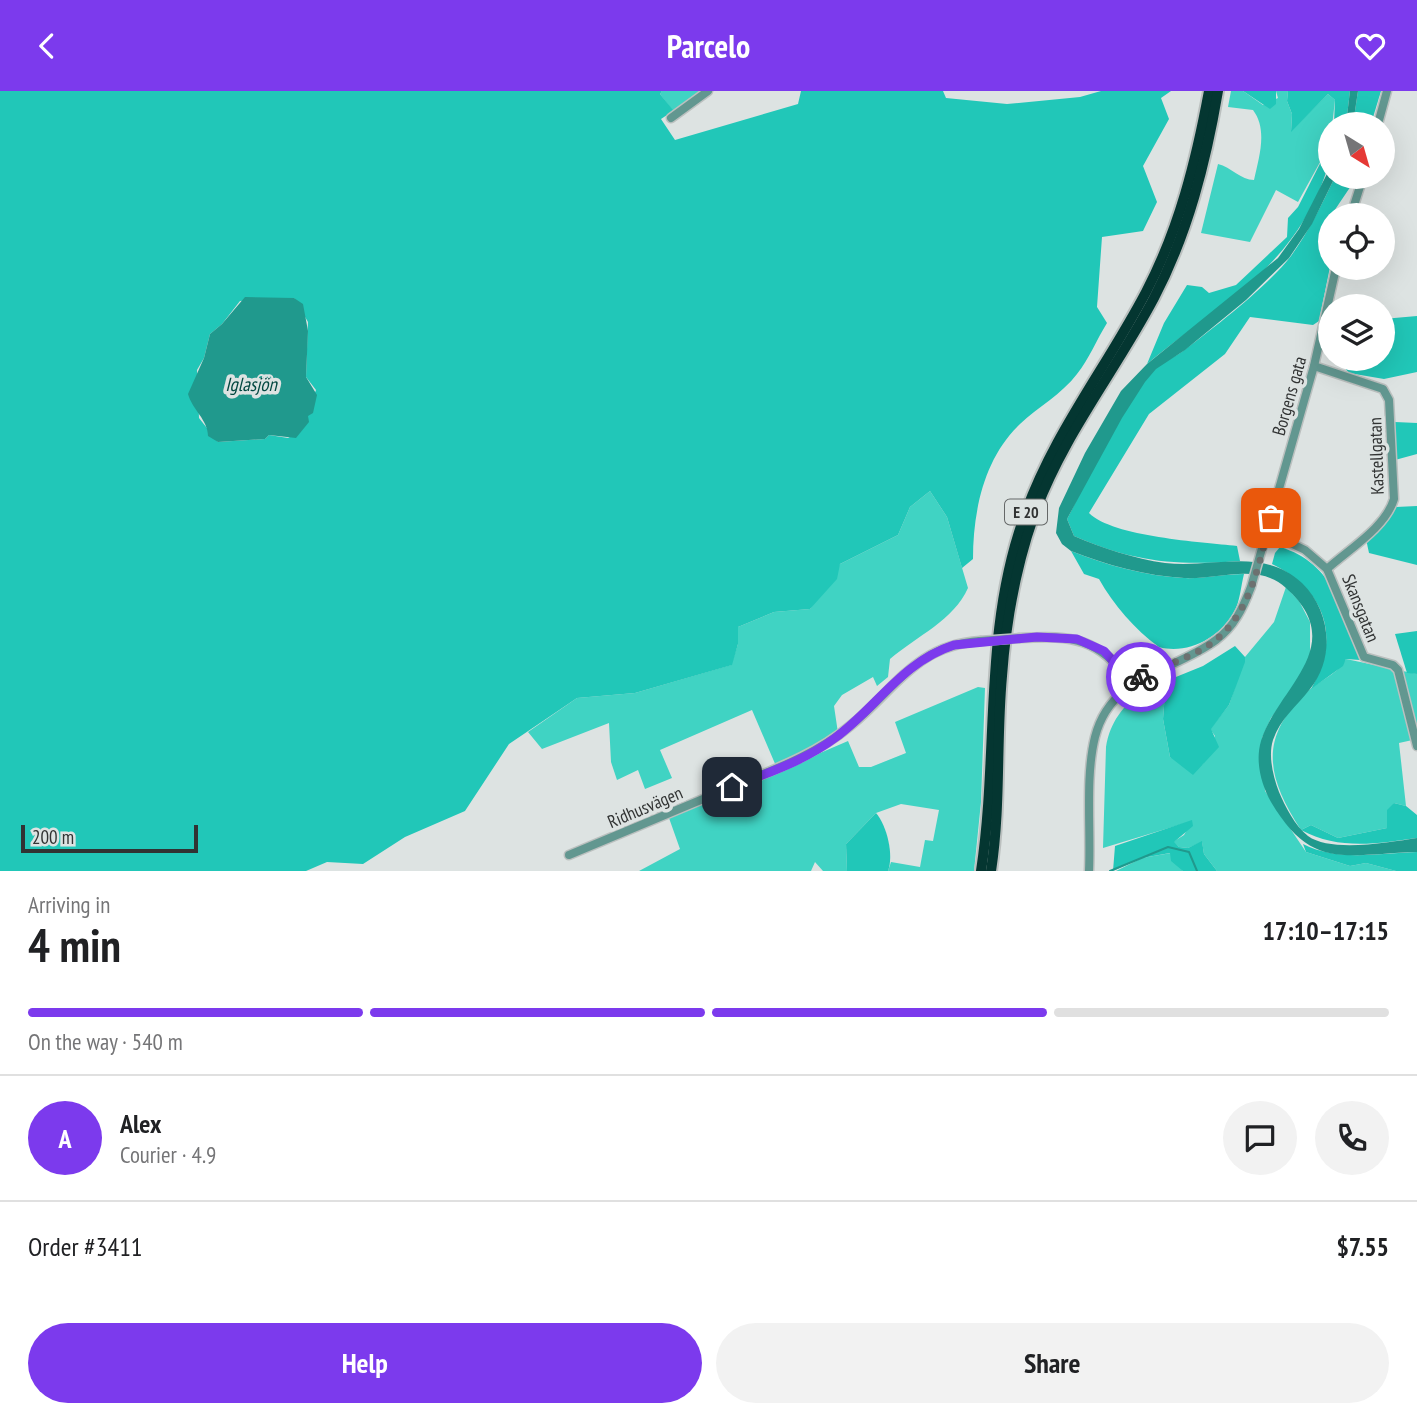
<!DOCTYPE html>
<meta charset="utf-8">
<style>
:root{--surface:#fff;--page:#f2f2f2;--text:#202124;--muted:#757577;--line:#e0e0e0;--accent:#7c3aed}
body{margin:0;font-family:"PT Sans Narrow",sans-serif;background:var(--page);color:var(--text);height:100vh;display:flex;flex-direction:column;font-size:26px;white-space:nowrap}
*{box-sizing:border-box;margin:0}
p{font-size:23px;color:var(--muted)}
.icon{flex:none;width:38px;height:38px;fill:none;stroke:currentColor;stroke-width:2;stroke-linecap:round;stroke-linejoin:round}
.map{position:relative;height:780px;overflow:hidden}
.panel{display:flex;flex-direction:column;background:var(--surface);flex:1}
.panel>*{flex:none}
.needle{width:46px;rotate:143deg}
.controls{position:absolute;left:1318px;top:21px;display:grid;gap:14px}
.controls a{display:grid;place-items:center;width:77px;height:77px;border-radius:50%;background:var(--surface);box-shadow:0 7px 28px #0002;font-size:35px}
.scale{position:absolute;left:21px;bottom:18px;width:177px;box-sizing:border-box;padding-left:7px;border:4px solid #313333;border-top:0;font-size:19px;line-height:24px;white-space:nowrap;color:#313333;-webkit-text-stroke:5px #dde3e2;paint-order:stroke}
.pin{position:absolute;display:grid;place-items:center;width:60px;height:60px;color:#fff;margin:-30px;border-radius:14px;box-shadow:0 4px 10px #0006}
.courier{position:absolute;display:grid;place-items:center;width:70px;height:70px;margin:-35px;border:5px solid #7c3aed;border-radius:50%;background:#fff;color:#222;box-shadow:0 2px 9px #0007}
.overview em{font-style:normal;font-weight:700}
.overview div{display:flex;flex-direction:column-reverse}
.overview{display:flex;align-items:center;justify-content:space-between;height:119px;padding:0 28px}
h1{font-size:46px;font-weight:700;line-height:52px}
.bar{display:grid;grid-template-columns:repeat(4,1fr);gap:10px 7px;align-content:center;height:84px;padding:0 28px}
.bar i{height:9px;border-radius:5px;background:var(--line)}
.bar .on{background:var(--accent)}
.bar p{grid-column:span 4}
.line{display:flex;align-items:center;gap:18px;padding:0 28px;border-top:2px solid var(--line)}
.line div{flex:1}
.round{display:grid;place-items:center;flex:none;width:74px;height:74px;border-radius:37px;background:var(--page)}
.primary-button{display:flex;gap:14px;margin-top:auto;padding:14px 28px}
.primary-button a{flex:1;height:80px;border-radius:42px;background:var(--accent);color:#fff;font-size:28px;font-weight:700;line-height:80px;text-align:center}
.primary-button a+a{background:var(--page);color:var(--text)}
header{display:flex;justify-content:space-between;align-items:center;height:91px;padding:0 28px;background:var(--accent);color:#fff;font-size:32px;font-weight:700}
.map>svg:first-child{display:block}
.green{fill:#40d3c3}
.forest{fill:#21c7b8;fill-rule:evenodd}
.water{fill:#20998d}
.lines{fill:none;stroke-linecap:round;stroke-linejoin:round}
.stream{stroke:#20998d;stroke-width:2}
.minor-casing{stroke:#bbc0bf;stroke-width:11}
.highway-casing{stroke:#bbc0bf;stroke-width:14}
.minor{stroke:#629790;stroke-width:8}
.highway{stroke:#043631;stroke-width:10}
.minor-bridge-casing{stroke:#bbc0bf;stroke-width:11;stroke-linecap:butt}
.minor-bridge{stroke:#629790;stroke-width:8}
.done{stroke:#6d7170;stroke-width:7;stroke-dasharray:0 12.6}
.route{stroke:#7c3aed;stroke-width:9}
.labels{text-anchor:middle;dominant-baseline:central;stroke-width:7;stroke-linejoin:round;paint-order:stroke}
.shield{fill:#dde3e2;stroke:#656868;stroke-width:2}
.shield-label{font-size:16px;font-weight:bold;fill:#313333}
.street-label{font-size:18px;fill:#313333;stroke:#dde3e2}
.water-label{font-size:19px;font-style:italic;fill:#024841;stroke:#dde3e2}
</style>
<header><svg class="icon" aria-label="back" viewBox="0 0 24 24"><path d="M15 5l-7 7 7 7"/></svg>Parcelo<svg class="icon" aria-label="heart" viewBox="0 0 24 24"><path d="M12 20l-8-8c-3-5 5-10 8-4 3-6 11-1 8 4z"/></svg></header>
<div class="map">
<svg width="1417" height="780" viewBox="0 0 1417 780">
<rect width="100%" height="100%" fill="#dde3e2"/>
<g class="green">
<polygon points="662,0 701,0 673,20 660,3"/>
<path d="M1231,0H1243L1263,14L1278,7L1276,0H1288L1287,10L1292,23L1291,40L1328,3L1335,9L1330,53L1298,111L1276,99L1250,151L1201,142L1218,73C1231,76 1241,89 1254,89C1259,66 1268,39 1253,19L1228,16Z"/>
<path d="M930,400L947,426L968,497C954,529 917,545 890,568L888,586L877,595L873,586L842,604L834,615L838,642L776,675L752,619L660,659L672,687L645,698L638,679L617,689L611,671L609,632L542,658L528,641L577,607L635,602L731,574L738,553V536L774,521L810,518L840,473L898,444L910,416Z"/>
<path d="M1286,496L1299,510L1310,531V565L1297,591L1271,627L1262,647L1265,700L1306,761L1350,775L1366,772L1396,780H1217L1204,763L1202,751L1188,757L1179,756L1173,751L1184,744L1192,730L1103,757L1106,656C1110,631 1123,615 1143,599L1149,600L1166,590L1163,628L1170,666L1197,676L1203,673L1215,645L1210,638L1229,614L1245,566L1274,531Z"/>
<path d="M1346,568L1417,583V648L1399,652L1406,715L1394,712L1387,737L1338,747L1311,734L1301,739C1266,685 1258,646 1309,599C1321,589 1339,582 1346,568Z"/>
<polygon points="978,596 985,597 981,711 974,780 888,780 891,771 920,776 925,749 933,750 939,719 901,713 876,722 846,753 847,780 823,780 815,771 811,780 639,780 680,758 669,727 848,650 859,676 871,676 906,662 895,631"/>
<polygon points="1171,762 1183,780 1116,780 1142,767"/>
</g>
<g class="forest">
<path d="M0,0H662L660,3L673,19L703,0L661,28L675,49L798,13L801,0H943L946,7L1007,13L1080,6L1101,0H1171L1161,7L1169,28L1143,75L1157,111L1143,140L1102,146L1097,216L1107,232C1097,248 1089,268 1077,283C1062,303 1038,316 1020,333C984,367 973,420 973,468L962,477L947,426L930,400L910,416L898,444L840,473L837,488L810,518L774,521L738,536V553L732,574L635,602L577,607L509,653L465,720L405,746L363,773L327,771L306,780H0ZM294,207L308,231L306,286L316,299L301,340L288,347L269,344L265,348L218,351L199,327L197,279L204,267L210,243L222,233L240,210Z"/>
<polygon points="1243,0 1276,0 1276,13 1270,18"/>
<polygon points="1288,0 1350,0 1346,33 1334,33 1335,9 1328,3 1291,41 1292,23 1287,10"/>
<polygon points="1358,0 1381,0 1371,33 1353,33"/>
<path d="M1330,53C1330,75 1324,89 1315,109C1276,188 1210,220 1147,273L1164,232L1187,194L1202,196L1209,202L1236,194L1287,146L1288,127L1298,116Z"/>
<path d="M1335,86H1357L1328,129L1330,176L1319,230L1313,234L1250,226L1225,263L1149,323L1089,422C1113,446 1202,451 1237,455L1240,470C1176,475 1133,471 1074,445L1067,428C1089,387 1123,306 1156,277C1164,270 1175,266 1183,260C1214,237 1268,195 1291,165C1309,140 1322,113 1335,86Z"/>
<polygon points="1417,225 1417,281 1384,288 1349,282 1344,276 1346,268 1382,268 1383,228"/>
<polygon points="1395,331 1417,332 1417,363 1395,369"/>
<polygon points="1417,415 1417,474 1369,462 1366,448 1396,416"/>
<path d="M1280,456C1334,472 1345,522 1360,569L1346,568L1343,575L1311,598C1342,546 1325,499 1272,473L1275,462Z"/>
<path d="M1071,460C1105,474 1147,485 1183,487C1203,488 1224,483 1244,483C1241,494 1240,511 1234,521C1220,547 1187,564 1159,556C1135,539 1113,513 1099,488L1084,483Z"/>
<polygon points="1417,540 1417,583 1407,582 1395,543"/>
<polygon points="1235,555 1245,566 1245,571 1229,614 1211,638 1219,656 1193,684 1170,666 1163,628 1166,590 1203,575"/>
<path d="M1394,712L1406,715L1417,724V747C1376,753 1338,759 1301,739L1311,734L1338,747L1387,737V719Z"/>
<path d="M876,722C887,735 894,764 888,780H847L846,753Z"/>
<polygon points="1192,729 1193,735 1174,751 1179,756 1188,757 1202,750 1204,763 1217,780 1183,780 1171,770 1170,762 1142,767 1113,780 1115,755"/>
<path d="M1303,753C1338,771 1379,762 1417,761V780H1396L1366,772L1350,775L1306,761Z"/>
</g>
<g class="water">
<polygon points="1350,0 1358,0 1353,33 1346,33"/>
<path d="M1330,77V86H1335L1312,133L1289,167L1246,209L1185,259L1156,278L1145,291L1122,327L1067,428L1074,445C1102,457 1135,468 1165,472C1212,478 1263,455 1302,492C1330,519 1336,566 1310,598C1297,615 1280,628 1273,649C1268,665 1273,685 1279,701C1285,715 1295,735 1308,745C1331,762 1390,751 1417,747V761C1345,763 1312,780 1271,711C1261,693 1255,670 1261,650C1277,597 1351,555 1286,497C1258,471 1218,489 1184,487C1147,485 1106,474 1071,460L1062,453L1056,442L1059,417L1085,362L1121,300L1147,273L1278,167L1299,138Z"/>
<path d="M245,206L294,207L303,213L308,240L306,286L317,304L313,322L308,325L309,331L296,347L269,344L265,348L218,351L208,345C208,329 192,318 188,303L204,267L210,243L222,233Z"/>
</g>
<g class="lines">
<polyline class="stream" points="1110,780 1168,756 1189,761 1197,780"/>
<g class="minor-casing">
<g id="minor">
<polyline points="671,27 708,0"/>
<polyline points="1378,33 1387,0"/>
<polyline points="1351,124 1363,86"/>
<path d="M1314,275L1383,298L1389,309L1394,408C1385,437 1349,458 1327,478"/>
<polyline points="1267,441 1305,459 1327,478 1364,566 1393,574 1398,579 1417,655"/>
<path d="M1020,547C1075,544 1096,547 1132,591"/>
<path d="M569,764C622,742 675,720 727,698C770,680 814,665 850,635C895,599 915,554 980,550"/>
<path d="M1089,780C1091,738 1085,686 1095,646C1111,583 1172,582 1216,549C1234,536 1243,517 1251,496L1314,275L1336,177"/>
</g>
</g>
<g class="highway-casing">
<g id="highway">
<path d="M981,780C999,662 983,543 1023,429C1052,344 1105,279 1146,201C1179,138 1196,70 1209,0"/>
<path d="M991,780C1001,715 996,650 1002,585C1006,530 1016,475 1034,424C1063,344 1115,281 1154,207C1188,142 1206,71 1218,0"/>
</g>
</g>
<use href="#minor" class="minor"/>
<use href="#highway" class="highway"/>
<g class="minor-bridge-casing">
<polyline id="minor-bridge" points="980,550 1020,547"/>
</g>
<use href="#minor-bridge" class="minor-bridge"/>
</g>
<g class="lines">
<path class="done" d="M1141,586C1161,575 1184,569 1204,557C1250,530 1258,475 1271,427"/>
<path class="route" d="M732,696C767,682 804,670 835,647C877,616 902,571 954,554L1037,546L1077,548L1104,560L1132,591L1141,586"/>
</g>
<g class="labels">
<rect class="shield" x="1005" y="408.5" width="42" height="25" rx="5"/>
<g class="shield-label">
<text x="1026" y="421">E 20</text>
</g>
<g class="street-label">
<text transform="translate(1289 305) rotate(-74)">Borgens gata</text>
<text transform="translate(1376 365) rotate(-92)">Kastellgatan</text>
<text transform="translate(1361 517) rotate(68)">Skansgatan</text>
<text transform="translate(645 716) rotate(-23)">Ridhusvägen</text>
</g>
<g class="water-label">
<text x="251" y="293">Iglasjön</text>
</g>
</g>
</svg>
<div class="controls">
<a><svg class="needle" viewBox="-14 -14 28 28"><path d="M0-13l5 13h-10z" fill="#e53935"/><path d="M0 13l5-13h-10z" fill="#757577"/></svg></a>
<a><svg class="icon" aria-label="locate" viewBox="0 0 24 24"><circle cx="12" cy="12" r="6"/><path d="M12 2v4M12 18v4M2 12h4M18 12h4"/></svg></a>
<a><svg class="icon" aria-label="layers" viewBox="0 0 24 24"><path d="M12 4l9 5-9 5-9-5zM3 14l9 5 9-5"/></svg></a>
</div>
<div class="scale">200 m</div>
<div class="pin" style="left:1271px;top:427px;background:#ea580c"><svg class="icon" aria-label="bag" viewBox="0 0 24 24"><path d="M5 8h14l-1 12H6zM9 8a3 3 0 0 1 6 0"/></svg></div>
<div class="pin" style="left:732px;top:696px;background:#1f2937"><svg class="icon" aria-label="home" viewBox="0 0 24 24"><path d="M3 11l9-7 9 7M6 9v11h12V9"/></svg></div>
<div class="courier" style="left:1141px;top:586px"><svg class="icon" aria-label="bike" viewBox="0 0 24 24"><circle cx="6" cy="16" r="4"/><circle cx="18" cy="16" r="4"/><path d="M6 16l4-8h5l3 8M10 8l3 8H6M13 5h3"/></svg></div>
</div>
<section class="panel">
<div class="overview"><div><h1>4 min</h1><p>Arriving in</p></div><em>17:10–17:15</em></div>
<div class="bar"><i class="on"></i><i class="on"></i><i class="on"></i><i></i><p>On the way · 540 m</p></div>
<div class="line" style="height:126px"><b class="round" style="background:var(--accent);color:#fff">A</b><div><b>Alex</b><p>Courier · 4.9</p></div><a class="round"><svg class="icon" aria-label="chat" viewBox="0 0 24 24"><path d="M4 5h16v11H9l-5 4z"/></svg></a><a class="round"><svg class="icon" aria-label="phone" viewBox="0 0 24 24"><path d="M5 4h4l2 5-3 2q2 4 5 5l2-3 5 2v4C11 20 4 13 5 4z"/></svg></a></div>
<div class="line" style="height:91px"><div>Order #3411</div><b>$7.55</b></div>
<div class="primary-button"><a>Help</a><a>Share</a></div>
</section>
